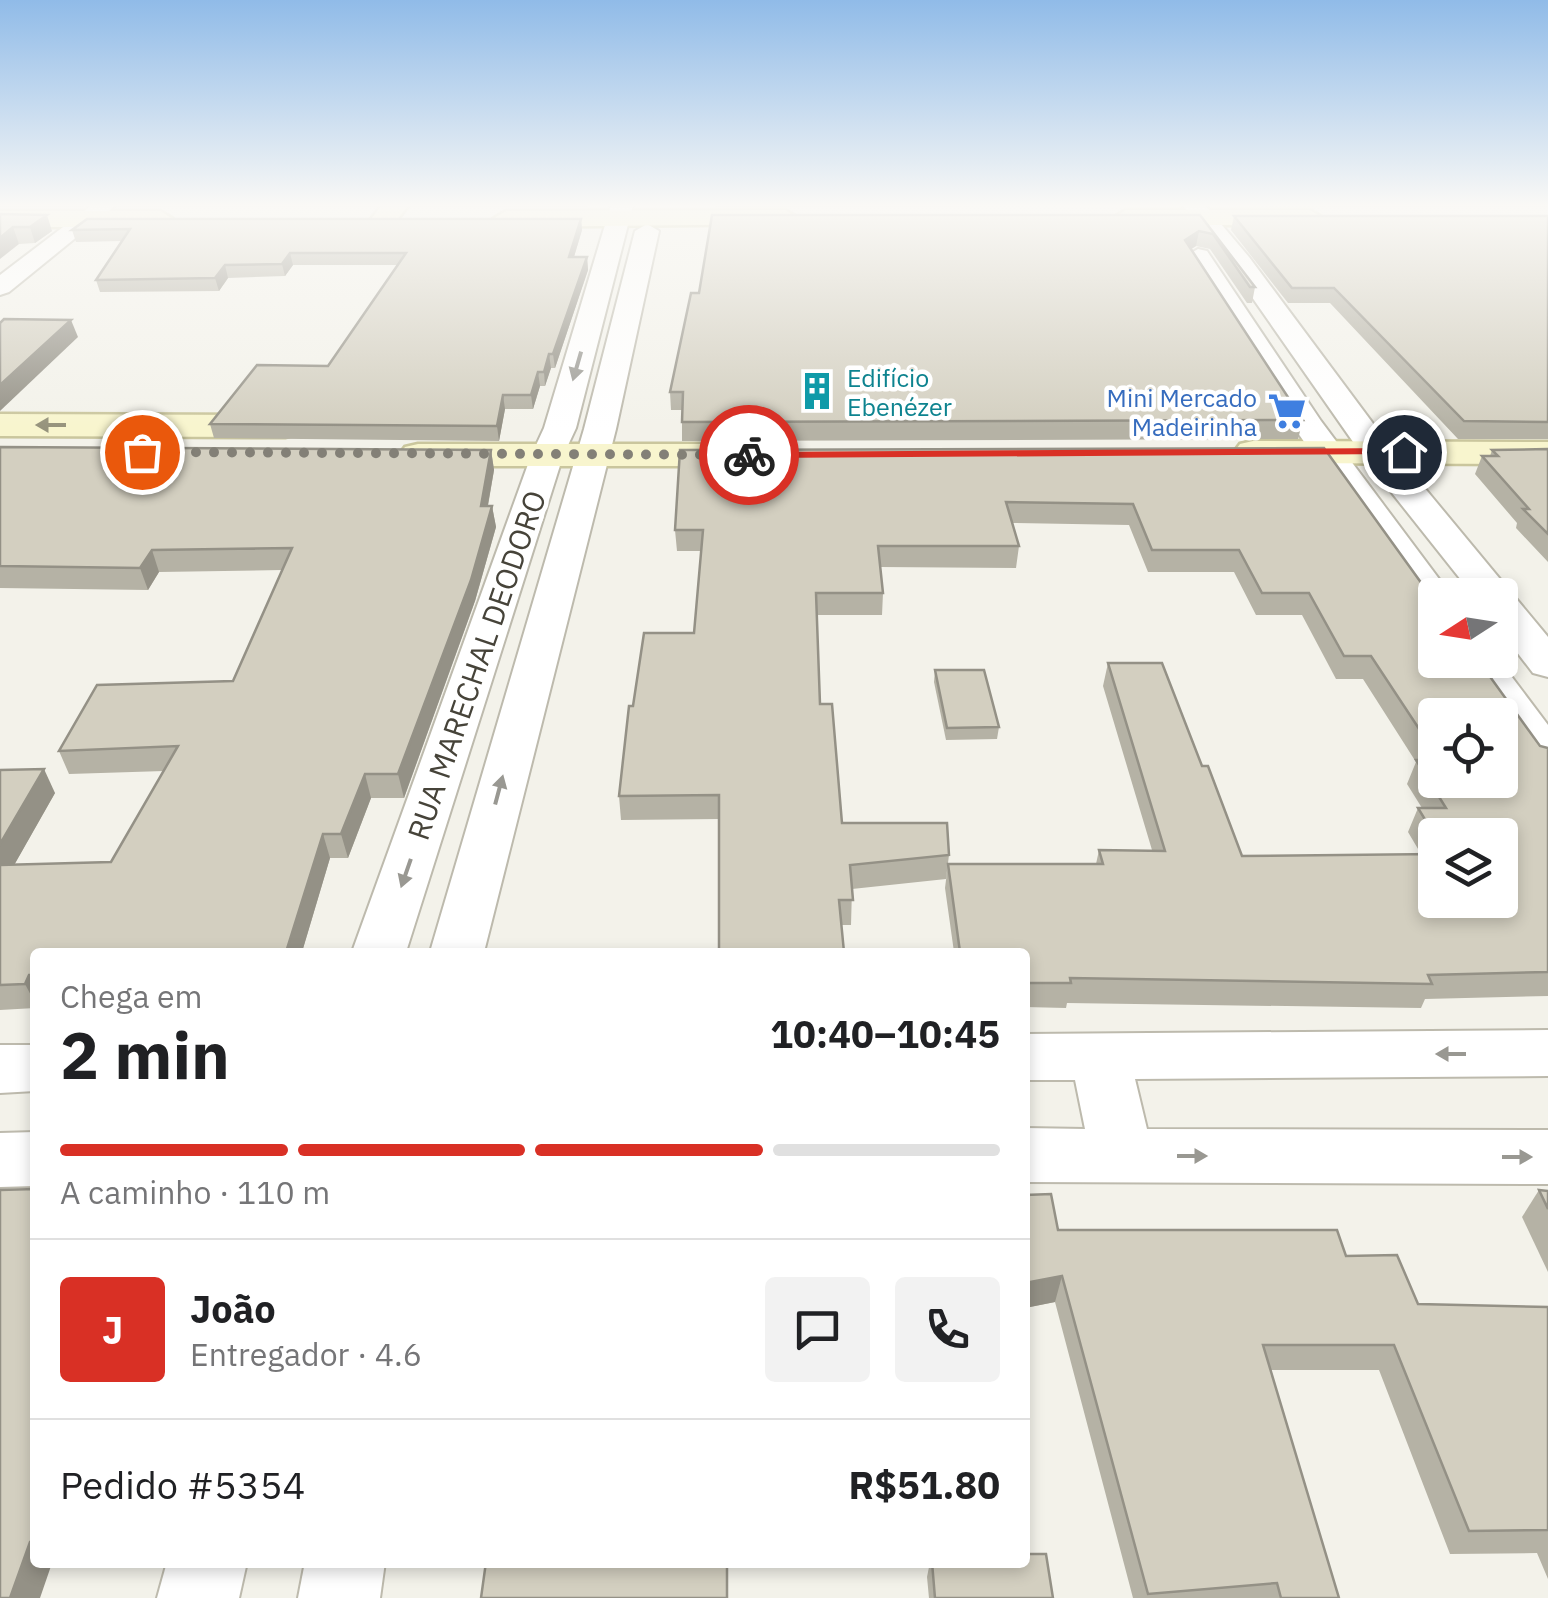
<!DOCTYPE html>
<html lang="pt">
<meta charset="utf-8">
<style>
:root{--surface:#fff;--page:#f2f2f2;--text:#202124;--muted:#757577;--line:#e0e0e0;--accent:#d93025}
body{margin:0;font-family:"IBM Plex Sans",sans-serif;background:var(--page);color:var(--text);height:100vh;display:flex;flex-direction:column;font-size:38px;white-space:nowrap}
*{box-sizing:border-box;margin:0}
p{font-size:32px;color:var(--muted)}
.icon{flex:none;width:55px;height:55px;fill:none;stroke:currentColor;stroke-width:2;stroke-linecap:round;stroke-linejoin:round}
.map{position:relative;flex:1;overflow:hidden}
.panel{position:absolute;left:30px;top:948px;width:1000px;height:620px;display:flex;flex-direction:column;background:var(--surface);border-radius:10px;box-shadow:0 5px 15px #0003}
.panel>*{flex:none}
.needle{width:65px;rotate:258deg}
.fabs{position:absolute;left:1418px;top:578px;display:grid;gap:20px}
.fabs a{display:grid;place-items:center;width:100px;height:100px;border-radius:10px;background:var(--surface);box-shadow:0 5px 15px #0003;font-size:50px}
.pin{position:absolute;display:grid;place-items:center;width:85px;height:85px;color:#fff;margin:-42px;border:5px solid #fff;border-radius:50%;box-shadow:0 2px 10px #0007}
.courier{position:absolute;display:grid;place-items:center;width:100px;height:100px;margin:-50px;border:8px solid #d93025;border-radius:50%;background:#fff;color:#222;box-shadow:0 2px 12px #0007}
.headline em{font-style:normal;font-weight:700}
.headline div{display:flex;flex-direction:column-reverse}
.headline{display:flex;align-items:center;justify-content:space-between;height:170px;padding:0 30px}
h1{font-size:65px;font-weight:700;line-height:75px}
.bar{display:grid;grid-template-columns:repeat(4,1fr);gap:15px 10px;align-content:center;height:120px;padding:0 30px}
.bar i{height:12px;border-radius:8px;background:var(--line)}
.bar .selected{background:var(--accent)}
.bar p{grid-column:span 4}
.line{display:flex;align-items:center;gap:25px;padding:0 30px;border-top:2px solid var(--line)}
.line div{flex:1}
.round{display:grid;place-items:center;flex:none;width:105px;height:105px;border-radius:10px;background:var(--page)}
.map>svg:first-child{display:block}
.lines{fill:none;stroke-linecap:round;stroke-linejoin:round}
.street-casing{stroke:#bdbaad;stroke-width:4}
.secondary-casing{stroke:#cac69d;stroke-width:5}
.street{fill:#fff;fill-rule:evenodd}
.secondary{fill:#f8f5ce;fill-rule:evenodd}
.wall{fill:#b5b2a5;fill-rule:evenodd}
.shaded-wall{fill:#949186}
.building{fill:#d3cfc0;stroke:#949186;stroke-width:2.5}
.oneway{fill:#999892}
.oneway2{fill:#96937c}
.route{fill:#d93025}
.done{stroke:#838077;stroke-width:10;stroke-dasharray:0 18}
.labels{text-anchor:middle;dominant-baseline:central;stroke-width:9;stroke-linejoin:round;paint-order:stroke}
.far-culture-label{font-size:25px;fill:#0d838f;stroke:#fff;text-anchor:start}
.far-shop-label{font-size:25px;fill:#366cbe;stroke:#fff;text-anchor:end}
.street-label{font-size:30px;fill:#464339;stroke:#fff}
</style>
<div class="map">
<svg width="1548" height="1598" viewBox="0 0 1548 1598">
<rect width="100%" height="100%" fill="#f3f2ea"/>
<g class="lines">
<g class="street-casing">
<g id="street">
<polygon points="92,205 116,205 9,292 0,295 0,275"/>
<polygon points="611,205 633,205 576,428 563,456 406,952 352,952 531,456 544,428"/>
<polygon points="1182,205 1205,205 1249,257 1389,445 1548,637 1548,677 1533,673 1500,630 1500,595 1473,595 1365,459 1231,267"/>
<polygon points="647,224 659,231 616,429 484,952 430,952 584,429 635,231"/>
<polygon points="1198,249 1207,251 1321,421 1451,595 1435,595 1435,612 1421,608 1293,426 1186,256"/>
<polygon points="1457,660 1499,660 1548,725 1548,771 1532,767 1500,721 1500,715 1496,715"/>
<polygon points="1548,1030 1548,1076 1135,1079 1147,1129 1548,1130 1548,1184 1025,1182 1025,1128 1085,1129 1075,1080 1025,1080 1025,1034"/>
<polygon points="0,1045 35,1045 35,1091 0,1093"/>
<polygon points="35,1132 35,1186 0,1187 0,1133"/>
<polygon points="167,1562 247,1562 239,1598 157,1598"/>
<polygon points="305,1562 385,1562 380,1598 298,1598"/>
</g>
</g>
<g class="secondary-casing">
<g id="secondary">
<polygon points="382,205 407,205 408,206 393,225 384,227 371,219"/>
<polygon points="785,210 798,218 794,224 506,227 493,219 506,211"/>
<polygon points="1126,210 1310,210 1323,218 1310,226 1117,224 1113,218"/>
<polygon points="0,211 160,211 173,219 160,227 0,227"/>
<polygon points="0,414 285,415 298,418 303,426 298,434 285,437 0,436"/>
<polygon points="1253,441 1548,442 1548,464 1253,463 1240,460 1234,452 1240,444"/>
<polygon points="418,444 752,444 765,447 771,455 765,463 752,466 418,466 405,463 399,455 405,447"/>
</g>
</g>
<use href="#street" class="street"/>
<use href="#secondary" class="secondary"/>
</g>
<g class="wall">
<polygon points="0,205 87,205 83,207 0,207"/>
<polygon points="118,205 587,205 587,207 119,207"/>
<polygon points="715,205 1180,205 1179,206 715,207"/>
<polygon points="1209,205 1548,205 1548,207 1211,206"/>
<polygon points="0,214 52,231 35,243 19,244"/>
<polygon points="1200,215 1255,287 1252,303 1247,303 1210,249 1196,246 1191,249 1303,420 1298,439 682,441 682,410 671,410 670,392 699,293"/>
<polygon points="1234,216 1548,216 1548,439 1458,439 1330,303 1288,303 1231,230"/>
<polygon points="581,219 582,230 574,257 587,257 588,270 555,368 551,368 545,386 540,386 533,409 505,409 499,441 214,438 210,424 328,366 397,265 293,265 285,276 228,278 219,291 100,292 96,280 122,241 76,242 72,230"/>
<polygon points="0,447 491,450 494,470 488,506 492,506 496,527 475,601 404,798 371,798 348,858 330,858 302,952 35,952 35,1008 0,1010 0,770 55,793 14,865 111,862 164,771 69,774 59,751 233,681 282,570 159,572 148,590 0,588"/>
<path d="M1324,448L1540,746L1548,748V996L1425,999L1421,1008L1067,1003L1066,1008L1025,1007V952H954L945,888L948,864H1096L1099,850H1152L1103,686L1108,663L1202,766L1242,856L1421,854L1408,832L1418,808H1422L1407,784L1416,762L1363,679H1336L1302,615H1256L1234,572H1148L1129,525L1012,523L1019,546L1016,568L880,567L883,593L882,615H817L820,704L842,823L949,855L946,879L852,889L851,925H841L719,819L621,820L619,796L633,706L694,633L701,551H677L675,530ZM1435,715L1500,780H1435ZM1435,835L1500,900H1435Z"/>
<polygon points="1548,449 1548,562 1516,528 1517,523 1475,474 1482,456 1490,456 1492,450"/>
<polygon points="935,670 999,727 997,739 946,740 934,682"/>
<polygon points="35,1189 35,1562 142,1562 51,1566 0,1598"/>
<polygon points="1539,1190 1548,1191 1548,1272 1522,1217"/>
<polygon points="1025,1195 1058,1230 1346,1256 1418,1304 1548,1307 1548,1579 1537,1553 1450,1554 1379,1370 1270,1370 1339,1598 1133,1598 1055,1302 1025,1308"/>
<polygon points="930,1562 1025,1562 1053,1598 929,1598 927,1577"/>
</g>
<g class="shaded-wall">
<polygon points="47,215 52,231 35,243 30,227"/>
<polygon points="581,219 582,230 570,270 569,257"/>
<polygon points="13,227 19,244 0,259 0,238"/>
<polygon points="1199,231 1196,246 1182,255 1185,240"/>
<polygon points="290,253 293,265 285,276 282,264"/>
<polygon points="587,257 588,270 555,368 553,354"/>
<polygon points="225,265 228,278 219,291 215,278"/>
<polygon points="71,320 78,337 0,411 0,385"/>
<polygon points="549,354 551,368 545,386 544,372"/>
<polygon points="538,372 540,386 533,409 531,395"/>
<polygon points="503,395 505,409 499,441 497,426"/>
<polygon points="491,450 494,470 484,527 481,506"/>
<polygon points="492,506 496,527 475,601 404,798 398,774"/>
<polygon points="152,550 159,572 148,590 140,568"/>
<polygon points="44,769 55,793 0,890 0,844"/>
<polygon points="365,774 371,798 348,858 341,834"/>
<polygon points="323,834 330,858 302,952 286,952"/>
<polygon points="29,975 35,987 35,1003 25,984"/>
<polygon points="1062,1276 1055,1302 1025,1308 1025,1283"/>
<polygon points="30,1542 35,1547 35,1562 48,1562 51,1566 40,1598 10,1598"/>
</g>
<g class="building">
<polygon points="0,214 47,215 30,227 13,227 0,238"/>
<polygon points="712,215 1200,215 1255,287 1250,287 1213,234 1199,231 1185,240 1303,420 682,422 683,392 670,392 691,293 699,293"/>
<polygon points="1234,216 1548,216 1548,422 1464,421 1334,288 1292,288"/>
<polygon points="87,219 581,219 569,257 587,257 553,354 549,354 544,372 538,372 531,395 503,395 497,426 210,424 257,365 328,366 406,253 290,253 282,264 225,265 215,278 96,280 130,229 72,230"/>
<polygon points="4,319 71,320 0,385 0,323"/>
<polygon points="0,447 491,450 481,506 492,506 471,580 398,774 365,774 341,834 323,834 286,952 35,952 35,975 29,975 25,984 0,985 0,865 111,862 178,746 59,751 97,685 233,681 292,548 152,550 140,568 0,566"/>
<polygon points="1324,448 1435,602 1435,660 1478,660 1540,746 1548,748 1548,972 1428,975 1432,984 1070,978 1071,983 1025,983 1025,952 960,952 948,864 1103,864 1099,850 1165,851 1108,663 1162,663 1202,766 1208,766 1242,856 1435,854 1435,900 1500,900 1500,835 1435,836 1418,808 1446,808 1416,760 1435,760 1435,780 1500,780 1500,715 1435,715 1435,753 1371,656 1344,656 1309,593 1262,593 1239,550 1152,550 1133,504 1006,502 1019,546 878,546 883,593 816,593 820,704 832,704 842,823 947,823 949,855 850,865 853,900 839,900 844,952 719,952 719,795 619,796 629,706 633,706 644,633 694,633 703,530 675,530 680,450"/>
<polygon points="1548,449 1548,534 1523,509 1529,509 1482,456 1498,456 1492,450"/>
<polygon points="935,670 984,670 999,727 947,728"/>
<polygon points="44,769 0,844 0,770"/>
<polygon points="35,1189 35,1542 30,1542 10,1598 0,1598 0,1190"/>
<polygon points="1539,1190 1548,1191 1548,1209"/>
<polygon points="1051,1194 1058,1230 1337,1230 1346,1256 1397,1255 1418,1304 1548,1307 1548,1530 1469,1531 1394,1345 1263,1345 1339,1598 1281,1598 1277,1583 1148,1594 1062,1276 1025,1283 1025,1195"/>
<polygon points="1025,1554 1046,1554 1053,1598 935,1598 932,1562 1025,1562"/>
<polygon points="486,1562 727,1562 727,1598 481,1598"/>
</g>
<defs><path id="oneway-solid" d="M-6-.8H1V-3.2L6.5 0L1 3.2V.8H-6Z" transform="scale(2.5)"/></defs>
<g class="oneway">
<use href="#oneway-solid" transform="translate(577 366) rotate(106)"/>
<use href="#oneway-solid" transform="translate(499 790) rotate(-75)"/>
<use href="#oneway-solid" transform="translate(406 873) rotate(109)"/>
<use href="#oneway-solid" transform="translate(1451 1054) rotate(180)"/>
<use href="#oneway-solid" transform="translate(1192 1156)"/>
<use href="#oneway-solid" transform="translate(1517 1157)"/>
</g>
<use class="oneway2" href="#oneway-solid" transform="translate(51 425) rotate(-180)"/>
<linearGradient id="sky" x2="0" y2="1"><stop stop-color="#90bbe8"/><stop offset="0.48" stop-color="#faf9f6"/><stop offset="1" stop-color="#faf9f6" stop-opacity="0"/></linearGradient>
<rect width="1548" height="428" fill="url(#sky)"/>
<polygon class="route" points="1404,448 1408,454 749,458 744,455 749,452"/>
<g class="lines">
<polyline class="done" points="142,452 749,455"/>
</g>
<defs>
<g id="building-bare" transform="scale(3)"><path d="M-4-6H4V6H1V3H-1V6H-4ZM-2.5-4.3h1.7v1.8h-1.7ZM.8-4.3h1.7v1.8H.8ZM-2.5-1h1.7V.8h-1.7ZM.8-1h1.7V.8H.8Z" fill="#0f9aa8" stroke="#fff" stroke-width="2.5" paint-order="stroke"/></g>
<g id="supermarket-bare" transform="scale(3)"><path d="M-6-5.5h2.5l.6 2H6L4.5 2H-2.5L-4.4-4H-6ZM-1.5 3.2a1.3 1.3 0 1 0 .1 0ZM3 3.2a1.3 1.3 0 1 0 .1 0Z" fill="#3f7fe0" stroke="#fff" stroke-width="2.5" paint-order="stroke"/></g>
</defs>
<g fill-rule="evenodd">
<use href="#building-bare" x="817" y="391"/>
<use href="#supermarket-bare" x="1287" y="411"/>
</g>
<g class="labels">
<g class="far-culture-label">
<text x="847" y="377">Edifício<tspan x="847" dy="29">Ebenézer</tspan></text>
</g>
<g class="far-shop-label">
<text x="1257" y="397">Mini Mercado<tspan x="1257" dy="29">Madeirinha</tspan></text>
</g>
<g class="street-label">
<text transform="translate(476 665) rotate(-71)">RUA MARECHAL DEODORO</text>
</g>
</g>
</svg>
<div class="fabs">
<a><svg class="needle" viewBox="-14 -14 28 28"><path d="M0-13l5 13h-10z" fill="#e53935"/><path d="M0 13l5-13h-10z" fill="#757577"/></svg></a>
<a><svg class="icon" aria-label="locate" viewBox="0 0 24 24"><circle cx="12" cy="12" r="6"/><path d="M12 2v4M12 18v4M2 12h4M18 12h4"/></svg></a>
<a><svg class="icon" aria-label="layers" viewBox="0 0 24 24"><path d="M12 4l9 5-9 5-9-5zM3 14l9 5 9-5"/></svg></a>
</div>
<div class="pin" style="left:142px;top:452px;background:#ea580c"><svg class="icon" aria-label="bag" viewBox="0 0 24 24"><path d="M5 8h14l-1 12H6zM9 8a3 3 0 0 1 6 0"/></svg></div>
<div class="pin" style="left:1404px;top:452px;background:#1f2937"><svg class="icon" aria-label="home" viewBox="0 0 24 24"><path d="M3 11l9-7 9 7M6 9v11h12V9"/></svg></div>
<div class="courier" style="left:749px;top:455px"><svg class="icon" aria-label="bike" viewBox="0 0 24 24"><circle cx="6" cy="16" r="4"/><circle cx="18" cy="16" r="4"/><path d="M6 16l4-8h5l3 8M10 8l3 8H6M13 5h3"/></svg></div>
<section class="panel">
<div class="headline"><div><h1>2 min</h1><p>Chega em</p></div><em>10:40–10:45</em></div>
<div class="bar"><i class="selected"></i><i class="selected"></i><i class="selected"></i><i></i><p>A caminho · 110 m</p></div>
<div class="line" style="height:180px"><b class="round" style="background:var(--accent);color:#fff">J</b><div><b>João</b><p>Entregador · 4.6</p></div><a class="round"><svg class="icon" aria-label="chat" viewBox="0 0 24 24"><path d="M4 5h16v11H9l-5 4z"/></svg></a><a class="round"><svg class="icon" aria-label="phone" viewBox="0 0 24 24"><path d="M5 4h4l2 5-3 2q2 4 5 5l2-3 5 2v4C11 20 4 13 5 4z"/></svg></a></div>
<div class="line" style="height:130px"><div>Pedido #5354</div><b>R$51.80</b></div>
</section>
</div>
